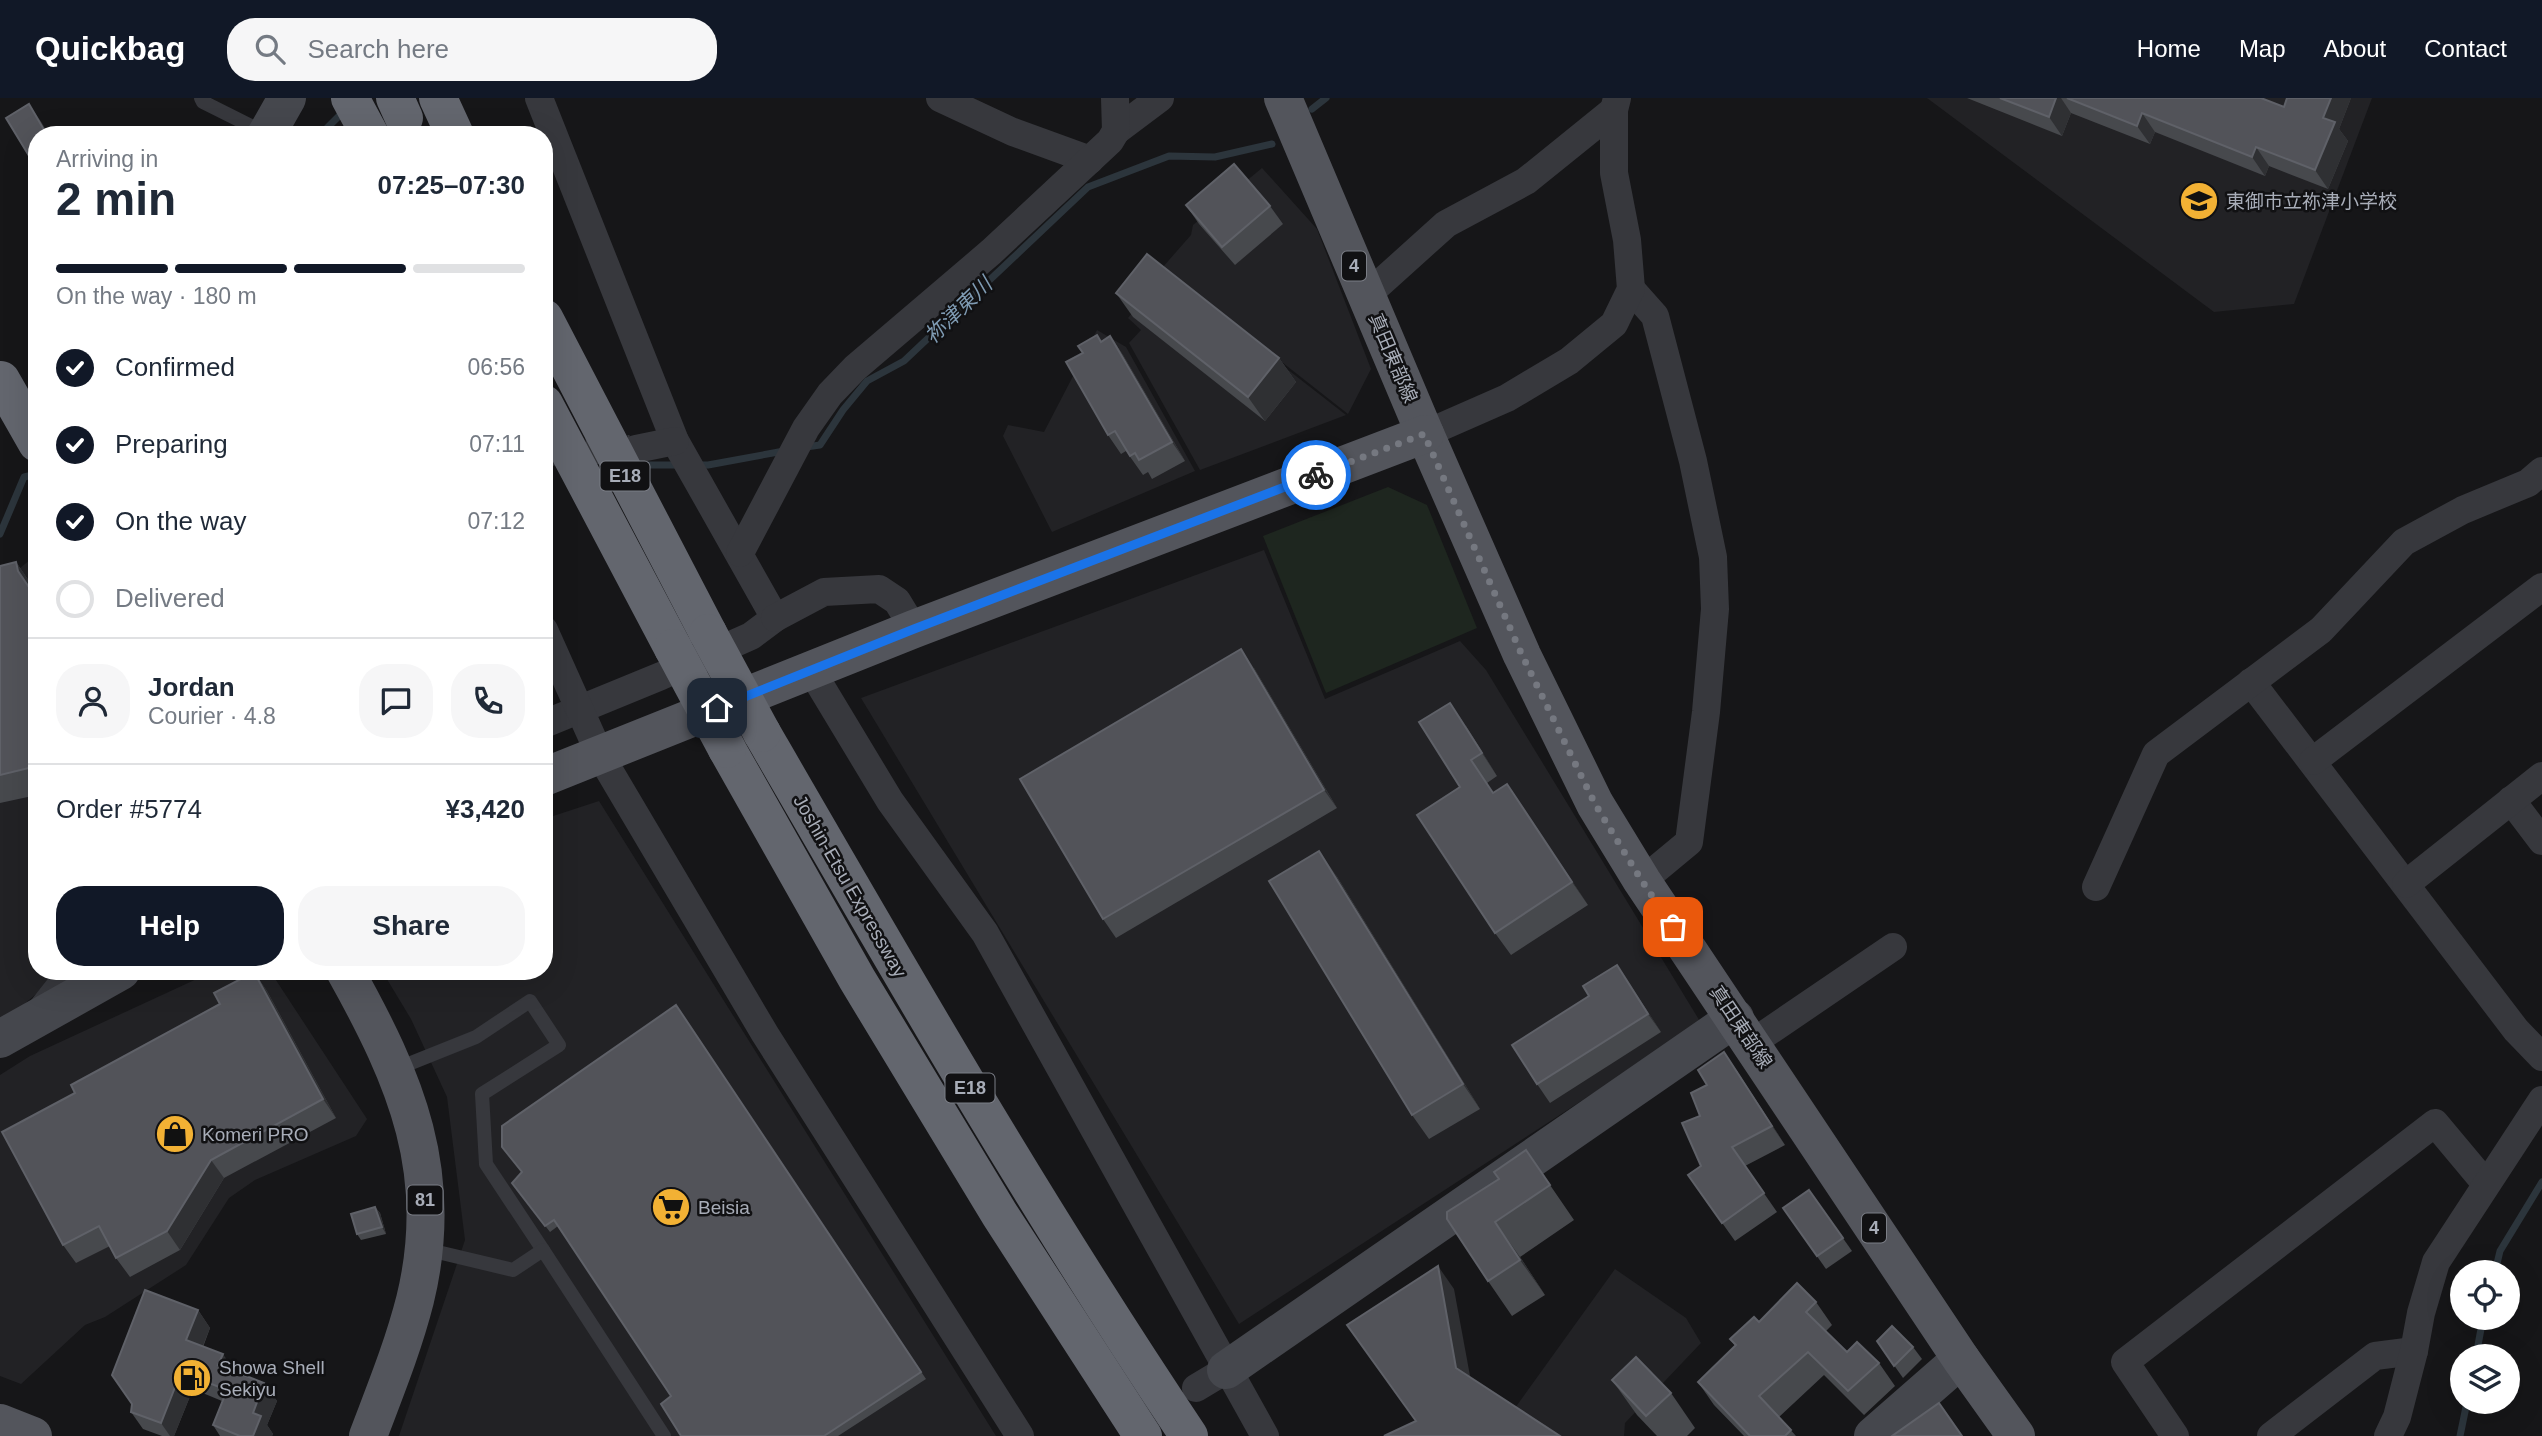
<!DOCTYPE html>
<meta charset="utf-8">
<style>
:root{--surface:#fff;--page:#f6f6f7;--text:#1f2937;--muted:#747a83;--line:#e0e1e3;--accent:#111827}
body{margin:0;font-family:Helvetica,"Noto Sans JP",sans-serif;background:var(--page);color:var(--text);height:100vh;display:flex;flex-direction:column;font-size:26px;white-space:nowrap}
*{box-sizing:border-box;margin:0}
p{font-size:23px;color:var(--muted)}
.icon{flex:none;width:38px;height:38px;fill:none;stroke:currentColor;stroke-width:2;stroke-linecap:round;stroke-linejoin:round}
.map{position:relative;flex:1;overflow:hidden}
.drawer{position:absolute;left:28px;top:28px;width:525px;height:854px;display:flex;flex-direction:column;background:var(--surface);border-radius:28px;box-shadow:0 7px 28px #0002}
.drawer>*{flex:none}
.fabs{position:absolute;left:2450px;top:1162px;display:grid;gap:14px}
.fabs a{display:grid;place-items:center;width:70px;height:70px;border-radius:50%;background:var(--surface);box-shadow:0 7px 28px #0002;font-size:35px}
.pin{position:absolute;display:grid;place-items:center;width:60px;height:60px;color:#fff;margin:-30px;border-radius:14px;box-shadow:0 4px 10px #0006}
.courier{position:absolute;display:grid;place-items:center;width:70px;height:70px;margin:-35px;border:5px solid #1a73e8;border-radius:50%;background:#fff;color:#222;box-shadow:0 2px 9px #0007}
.headline em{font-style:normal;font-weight:700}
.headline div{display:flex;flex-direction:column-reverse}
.headline{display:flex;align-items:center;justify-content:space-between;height:119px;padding:0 28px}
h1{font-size:46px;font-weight:700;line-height:52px}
.bar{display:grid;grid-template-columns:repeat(4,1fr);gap:10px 7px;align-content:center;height:84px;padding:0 28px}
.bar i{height:9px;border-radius:5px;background:var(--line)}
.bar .selected{background:var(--accent)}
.bar p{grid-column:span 4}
.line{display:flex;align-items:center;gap:18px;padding:0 28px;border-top:2px solid var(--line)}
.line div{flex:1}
.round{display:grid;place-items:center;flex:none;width:74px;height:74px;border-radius:28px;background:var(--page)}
ol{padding:0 28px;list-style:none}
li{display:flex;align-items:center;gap:21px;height:77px}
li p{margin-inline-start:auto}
li .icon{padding:7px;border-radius:50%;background:var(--accent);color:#fff;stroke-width:4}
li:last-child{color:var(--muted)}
li i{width:38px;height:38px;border:4px solid var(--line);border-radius:50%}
.primary-button{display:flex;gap:14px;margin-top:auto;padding:14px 28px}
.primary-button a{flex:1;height:80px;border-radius:28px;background:var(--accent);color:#fff;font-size:28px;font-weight:700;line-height:80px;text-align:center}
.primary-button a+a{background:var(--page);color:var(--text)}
header{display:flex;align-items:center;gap:42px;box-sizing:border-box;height:98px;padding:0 35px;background:var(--accent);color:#fff}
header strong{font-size:33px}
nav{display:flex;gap:38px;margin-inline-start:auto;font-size:24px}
.search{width:490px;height:63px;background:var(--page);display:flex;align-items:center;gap:18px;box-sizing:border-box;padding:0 24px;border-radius:28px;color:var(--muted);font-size:26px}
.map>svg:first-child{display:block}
.built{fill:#222225}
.green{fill:#1e261f}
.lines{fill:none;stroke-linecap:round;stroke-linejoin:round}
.stream{stroke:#2c353c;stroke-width:7}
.street-tunnel{stroke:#333438;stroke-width:28;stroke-dasharray:28 14;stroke-linecap:butt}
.lane{stroke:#37383d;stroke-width:14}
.street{stroke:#37383d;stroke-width:28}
.secondary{stroke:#45474d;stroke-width:38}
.primary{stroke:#53555c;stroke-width:38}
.highway{stroke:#63666e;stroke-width:38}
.highway-bridge{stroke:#63666e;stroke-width:38}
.wall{fill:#47494d}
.shaded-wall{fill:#2f3033}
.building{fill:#525359;stroke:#5f6168;stroke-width:2}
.done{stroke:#757880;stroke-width:7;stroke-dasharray:0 12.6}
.route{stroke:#1a73e8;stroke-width:9}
.labels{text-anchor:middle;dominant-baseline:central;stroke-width:5;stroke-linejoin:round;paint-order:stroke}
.shield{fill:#111113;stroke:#7b7e86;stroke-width:2}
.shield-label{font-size:18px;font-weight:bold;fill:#a8adb8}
.poi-label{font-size:19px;fill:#a8adb8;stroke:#111113;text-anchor:start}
.street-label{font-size:19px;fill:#a8adb8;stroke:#111113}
.water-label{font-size:21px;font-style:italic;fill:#7f9bb3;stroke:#111113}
</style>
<header>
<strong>Quickbag</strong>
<div class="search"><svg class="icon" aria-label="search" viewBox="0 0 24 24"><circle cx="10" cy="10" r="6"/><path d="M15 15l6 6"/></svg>Search here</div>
<nav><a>Home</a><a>Map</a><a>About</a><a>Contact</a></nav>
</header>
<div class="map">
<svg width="2542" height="1338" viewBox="0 0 2542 1338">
<rect width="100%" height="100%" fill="#161618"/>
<g class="built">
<polygon points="1927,0 2372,0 2294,206 2214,214"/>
<polygon points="1262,70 1317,131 1371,271 1348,316 1162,170 1191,137 1193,127"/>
<polygon points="1164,175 1346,317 1200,372 1129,245 1141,232 1128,220"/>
<polygon points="1097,232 1126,249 1195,373 1052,434 1003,338 1008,327 1044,334"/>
<polygon points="1264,452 1325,601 1460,543 1486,572 1701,925 1239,1226 861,600"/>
<polygon points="30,462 37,473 37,873 58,873 47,887 17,912 0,922 0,486"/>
<polygon points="599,703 996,1338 399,1338 465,1142 447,999 411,921 382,873 544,873 544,721"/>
<polygon points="214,873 270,873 367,1021 356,1038 255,1082 229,1100 186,1167 105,1219 85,1227 21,1286 0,1278 0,977 30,958"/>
<polygon points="1615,1171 1686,1220 1701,1245 1625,1325 1624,1338 1407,1338 1515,1310"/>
</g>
<polygon class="green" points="1388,389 1427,407 1477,530 1326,595 1263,438"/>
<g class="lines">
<g class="stream">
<polyline points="1312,11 1326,0"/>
<polyline points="324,37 327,30 344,13"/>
<polyline points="806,349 820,347 843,312 867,283 904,263 1088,89 1169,58 1215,59 1272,46"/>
<polyline points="648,367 680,367"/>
<polyline points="696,367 708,367 784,353"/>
<polyline points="0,436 24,379 37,376"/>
<polyline points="2495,1174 2500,1153 2542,1084"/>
<polyline points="2476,1258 2483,1220"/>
<polyline points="2460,1338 2467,1304"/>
</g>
<polyline class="street-tunnel" points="544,354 630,351"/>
<g class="lane">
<polyline points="201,0 203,4 265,35"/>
<polyline points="396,971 476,939 530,903 559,947 482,996 486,1066 543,1152"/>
<polyline points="425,1151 513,1172 543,1152 664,1338"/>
</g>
<g class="street">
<polyline points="539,0 675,343 775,520 751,538 661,578 544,626"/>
<polyline points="940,0 1013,34 1090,62"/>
<polyline points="1116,33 1160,0"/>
<polyline points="1631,191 1655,218 1693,363 1713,459 1715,511 1706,614 1689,744 1642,783"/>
<polyline points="1366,198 1446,126 1526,83 1614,12"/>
<polyline points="1425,336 1507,300 1569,263 1614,226 1631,191 1627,142 1614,75 1614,12 1617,0"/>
<polyline points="636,351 675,343"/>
<polyline points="740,455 806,330 830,296 855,270 991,154 1110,43 1116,33 1115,0"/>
<polyline points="775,520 824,494 879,491 897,503 914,531"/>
<polyline points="544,532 600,657 765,936 1020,1338"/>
<polyline points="811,572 890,703 985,835 1265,1338"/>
<polyline points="2251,584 2516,932 2542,959"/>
<polyline points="2313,663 2542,489"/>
<polyline points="2511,702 2542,743"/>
<polyline points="2406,786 2542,678"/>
<polyline points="2096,789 2156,656 2321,532 2404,444 2463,412 2528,385 2542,373"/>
<polyline points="42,911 72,873"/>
<polyline points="1752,945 1893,849"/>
<polyline points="1196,1290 1226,1272"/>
<polyline points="2175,1338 2125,1264 2435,1025 2486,1086"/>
<polyline points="2271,1338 2375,1258 2414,1253"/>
<polyline points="2388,1338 2397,1319 2414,1253 2421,1215 2436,1164 2542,1002"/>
</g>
<g class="secondary">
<polyline points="266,37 287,0"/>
<polyline points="0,941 121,873"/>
<polyline points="1226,1272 1735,920"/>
<polyline points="1873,1338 1961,1261"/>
</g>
<g class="primary">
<polyline points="1283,0 1425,336 1522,557 1595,706 1642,783 1961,1261 2016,1338"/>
<polyline points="544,679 914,531 1425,336"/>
<path d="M345,873C406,982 446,1076 415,1202C403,1249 385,1293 368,1338"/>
<polyline points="0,1325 33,1338"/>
</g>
<g class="highway">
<polyline points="438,0 455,37"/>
<polyline points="544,220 708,535"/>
<polyline points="544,306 673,550"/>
<path d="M762,635C899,872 1036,1110 1189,1338"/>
<polyline points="727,651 857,881 1000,1117 1143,1338"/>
</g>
<g class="highway-bridge">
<polyline points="350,0 370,37"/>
<polyline points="395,0 404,20"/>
<polyline points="1,282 37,345"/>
<polyline points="708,535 762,635"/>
<polyline points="673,550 727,651"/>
</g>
</g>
<g class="wall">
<polygon points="1967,0 2261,0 2284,9 2287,0 2351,0 2339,31 2348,43 2328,91 2269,68 2265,78 2155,34 2150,46 2071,15 2062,38"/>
<polygon points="1186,107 1270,108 1283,126 1235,167 1199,126"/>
<polygon points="1116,195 1279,260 1296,284 1265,323 1133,219"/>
<polygon points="1110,238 1123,257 1185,363 1152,381 1148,374 1143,377 1126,353 1121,356 1108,337 1101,243"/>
<polygon points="16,464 33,489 37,500 37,697 0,705 0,468"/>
<polygon points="1254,570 1337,710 1116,840 1103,821"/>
<polygon points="1466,628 1497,678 1487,685 1493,695 1507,686 1588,807 1511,857 1495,835 1460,689"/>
<polygon points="1336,777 1480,1011 1429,1041 1412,1017"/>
<polygon points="1617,867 1661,934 1550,1005 1537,986 1589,898"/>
<polygon points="254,874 267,893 336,1020 224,1080 180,1152 130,1179 116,1160 110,1148 76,1165 63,1147 75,995 220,906"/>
<polygon points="676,907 926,1281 838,1338 681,1338 671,1298 558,1128 550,1134 512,1085"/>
<polygon points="1737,973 1785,1047 1745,1068 1777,1114 1735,1143 1688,1077 1701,1068 1700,1018"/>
<polygon points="1526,1052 1574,1122 1520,1159 1545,1197 1512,1218 1488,1183 1499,1081"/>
<polygon points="1809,1092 1852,1153 1826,1171 1783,1110"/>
<polygon points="375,1109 380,1115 386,1136 361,1142 357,1136"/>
<polygon points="1816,1204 1832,1227 1826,1233 1847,1254 1879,1265 1895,1288 1864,1317 1824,1277 1779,1319 1796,1338 1744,1338 1714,1307 1698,1284 1735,1248 1730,1241 1759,1224"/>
<polygon points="198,1212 210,1230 203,1249 235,1274 264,1285 277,1303 267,1327 273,1336 272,1338 220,1338 213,1327 222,1303 193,1291 174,1338 162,1338 143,1331 131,1314"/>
<polygon points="1877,1243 1913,1249 1922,1261 1903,1280"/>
<polygon points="1612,1282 1671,1295 1695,1330 1687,1338 1657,1338 1637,1317"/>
</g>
<g class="shaded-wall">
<polygon points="2056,0 2061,0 2071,15 2062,38 2049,19"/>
<polygon points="2331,0 2351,0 2339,31 2348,43 2328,91 2315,72 2323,20"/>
<polygon points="29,6 42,25 49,37 47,37"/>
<polygon points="2142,15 2155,34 2150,46 2137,28"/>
<polygon points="2256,49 2269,68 2265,78 2252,59"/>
<polygon points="1110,238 1123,257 1185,363 1172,344"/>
<polygon points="1279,260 1296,284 1265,323 1248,299"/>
<polygon points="16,464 33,489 37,501 18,473"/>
<polygon points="1241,551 1254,570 1337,710 1324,692"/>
<polygon points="1450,605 1466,628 1497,678 1482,655"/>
<polygon points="1507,686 1523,709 1588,807 1572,784"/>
<polygon points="1319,753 1336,777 1480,1011 1463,986"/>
<polygon points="1617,867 1630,886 1661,934 1648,916"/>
<polygon points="254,874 267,893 336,1020 323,1001"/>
<polygon points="1724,954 1737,973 1785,1047 1772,1028"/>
<polygon points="211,1062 224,1080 180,1152 167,1133"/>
<polygon points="375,1109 380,1115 386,1136 382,1129"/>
<polygon points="1495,1124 1520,1159 1545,1197 1520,1162"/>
<polygon points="1438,1168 1454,1191 1473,1294 1456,1270"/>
<polygon points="198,1212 210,1230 198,1260 186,1242"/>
<polygon points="223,1256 235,1274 218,1267"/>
<polygon points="181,1274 193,1291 174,1338 170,1338 161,1325"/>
<polygon points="264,1285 277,1303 267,1327 273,1336 272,1338 253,1338 253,1315"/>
</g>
<g class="building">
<polygon points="2000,0 2056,0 2049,19"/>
<polygon points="2067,0 2261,0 2284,9 2287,0 2331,0 2323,20 2335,24 2315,72 2256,49 2252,59 2142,15 2137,28"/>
<polygon points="29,6 47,37 37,37 37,71 6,20"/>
<polygon points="1234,66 1270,108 1222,149 1186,107"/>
<polygon points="1147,156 1279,260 1248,299 1116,195"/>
<polygon points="1097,237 1101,244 1110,238 1172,344 1139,362 1135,355 1130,358 1115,333 1108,337 1066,264 1083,255 1078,248"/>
<polygon points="16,464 18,473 37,501 37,668 0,677 0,468"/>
<polygon points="1241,551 1324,692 1103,821 1020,681"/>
<polygon points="1450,605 1482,655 1471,662 1493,695 1507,686 1572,784 1495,835 1417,717 1460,689 1419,624"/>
<polygon points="1319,753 1463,986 1412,1017 1269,783"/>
<polygon points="1617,867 1648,916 1537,986 1512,947 1589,898 1583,888"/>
<polygon points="254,874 323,1001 211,1062 167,1133 116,1160 99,1128 63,1147 2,1034 75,995 71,987 220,906 214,895"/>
<polygon points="676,907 921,1274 824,1338 681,1338 661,1306 671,1298 554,1122 545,1128 512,1085 522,1074 502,1049 502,1028"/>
<polygon points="1724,954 1772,1028 1732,1049 1764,1095 1722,1125 1688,1077 1701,1068 1682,1025 1700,1018 1691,995 1707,987 1698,972"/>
<polygon points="1526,1052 1550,1087 1495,1124 1520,1162 1488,1183 1447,1121 1447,1114 1499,1081 1494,1074"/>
<polygon points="1809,1092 1843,1140 1817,1158 1783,1110"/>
<polygon points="375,1109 382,1129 357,1136 351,1116"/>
<polygon points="1438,1168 1456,1270 1560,1338 1384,1338 1416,1323 1347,1227"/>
<polygon points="1797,1185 1816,1204 1806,1214 1847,1254 1857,1244 1879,1265 1848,1293 1808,1254 1759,1298 1791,1332 1785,1338 1750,1338 1698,1284 1736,1247 1730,1241 1754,1219 1759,1224"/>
<polygon points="145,1192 198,1212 186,1242 223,1256 218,1267 264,1285 253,1315 261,1318 253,1338 240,1338 213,1327 227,1292 181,1274 161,1325 131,1314 132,1306 112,1277"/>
<polygon points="1892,1228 1913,1249 1894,1268 1877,1243"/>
<polygon points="1636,1259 1671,1295 1646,1318 1612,1282"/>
<polygon points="1939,1305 1962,1338 1892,1338"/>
</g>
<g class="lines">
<polyline class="done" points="1316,377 1424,336 1522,557 1595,706 1642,783 1673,829"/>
<polyline class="route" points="717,610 914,531 1316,377"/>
</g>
<defs>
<g id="school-disc" transform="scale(2.0125)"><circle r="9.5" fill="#f2b134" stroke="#111113"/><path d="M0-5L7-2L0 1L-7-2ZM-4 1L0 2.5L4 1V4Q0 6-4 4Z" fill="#111"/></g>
<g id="shop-disc" transform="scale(2.0125)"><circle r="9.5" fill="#f2b134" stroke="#111113"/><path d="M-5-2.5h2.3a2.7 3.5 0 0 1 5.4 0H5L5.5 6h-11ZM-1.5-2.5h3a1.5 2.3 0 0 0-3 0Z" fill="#111"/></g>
<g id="supermarket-disc" transform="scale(2.0125)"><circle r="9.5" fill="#f2b134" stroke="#111113"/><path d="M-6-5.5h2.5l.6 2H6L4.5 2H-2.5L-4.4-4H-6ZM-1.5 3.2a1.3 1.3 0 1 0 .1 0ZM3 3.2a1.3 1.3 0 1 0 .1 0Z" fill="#111"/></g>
<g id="fuel-disc" transform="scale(2.0125)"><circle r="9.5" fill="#f2b134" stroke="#111113"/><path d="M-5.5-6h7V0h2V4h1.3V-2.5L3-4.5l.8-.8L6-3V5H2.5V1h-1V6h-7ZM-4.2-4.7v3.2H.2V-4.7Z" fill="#111"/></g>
</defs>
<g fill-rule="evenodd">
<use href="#school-disc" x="2199" y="103"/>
<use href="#shop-disc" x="175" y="1036"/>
<use href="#supermarket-disc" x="671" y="1109"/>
<use href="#fuel-disc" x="192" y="1280"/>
</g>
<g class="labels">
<g class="shield">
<rect x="1342" y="153.5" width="24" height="29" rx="5"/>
<rect x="600.5" y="363.5" width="49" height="29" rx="5"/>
<rect x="945.5" y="975.5" width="49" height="29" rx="5"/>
<rect x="407.5" y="1087.5" width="35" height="29" rx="5"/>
<rect x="1862" y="1115.5" width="24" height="29" rx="5"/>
</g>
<g class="shield-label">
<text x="1354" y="168">4</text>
<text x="625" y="378">E18</text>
<text x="970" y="990">E18</text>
<text x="425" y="1102">81</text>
<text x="1874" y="1130">4</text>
</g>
<g class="poi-label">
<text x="2226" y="103">東御市立祢津小学校</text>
<text x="202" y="1036">Komeri PRO</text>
<text x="698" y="1109">Beisia</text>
<text x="219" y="1269">Showa Shell<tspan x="219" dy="22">Sekiyu</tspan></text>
</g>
<g class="street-label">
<text transform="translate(1393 260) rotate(67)">真田東部線</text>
<text transform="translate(850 788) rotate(60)">Joshin-Etsu Expressway</text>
<text transform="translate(1741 929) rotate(56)">真田東部線</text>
</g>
<g class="water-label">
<text transform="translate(958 212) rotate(-44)">祢津東川</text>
</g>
</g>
</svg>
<div class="fabs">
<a><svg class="icon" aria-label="locate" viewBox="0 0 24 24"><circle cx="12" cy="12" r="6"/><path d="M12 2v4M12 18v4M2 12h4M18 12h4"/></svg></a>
<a><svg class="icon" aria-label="layers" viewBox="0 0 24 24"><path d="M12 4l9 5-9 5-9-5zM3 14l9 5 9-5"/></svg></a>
</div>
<div class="pin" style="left:1673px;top:829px;background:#ea580c"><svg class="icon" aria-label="bag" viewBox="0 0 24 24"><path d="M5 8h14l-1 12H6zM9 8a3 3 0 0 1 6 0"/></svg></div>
<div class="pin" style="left:717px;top:610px;background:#1f2937"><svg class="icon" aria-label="home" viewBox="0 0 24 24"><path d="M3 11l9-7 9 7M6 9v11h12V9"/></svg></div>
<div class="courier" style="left:1316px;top:377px"><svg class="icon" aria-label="bike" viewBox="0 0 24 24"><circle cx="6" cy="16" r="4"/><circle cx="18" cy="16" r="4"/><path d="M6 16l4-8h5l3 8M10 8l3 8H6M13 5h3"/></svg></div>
<section class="drawer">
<div class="headline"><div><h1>2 min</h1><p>Arriving in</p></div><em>07:25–07:30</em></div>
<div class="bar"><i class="selected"></i><i class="selected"></i><i class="selected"></i><i></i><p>On the way · 180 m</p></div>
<ol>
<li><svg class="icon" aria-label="check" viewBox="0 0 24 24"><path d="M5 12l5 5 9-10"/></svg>Confirmed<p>06:56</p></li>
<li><svg class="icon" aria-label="check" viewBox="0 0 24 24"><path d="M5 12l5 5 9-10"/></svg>Preparing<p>07:11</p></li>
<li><svg class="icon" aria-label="check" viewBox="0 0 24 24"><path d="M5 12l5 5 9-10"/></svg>On the way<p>07:12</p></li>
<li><i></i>Delivered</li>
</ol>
<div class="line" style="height:126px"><a class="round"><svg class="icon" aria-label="person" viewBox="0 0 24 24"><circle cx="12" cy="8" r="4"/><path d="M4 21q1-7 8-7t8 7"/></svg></a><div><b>Jordan</b><p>Courier · 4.8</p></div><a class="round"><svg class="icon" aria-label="chat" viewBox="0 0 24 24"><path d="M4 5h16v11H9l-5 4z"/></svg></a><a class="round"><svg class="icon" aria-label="phone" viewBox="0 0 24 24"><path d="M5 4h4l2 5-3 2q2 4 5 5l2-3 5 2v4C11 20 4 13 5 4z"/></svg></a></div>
<div class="line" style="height:91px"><div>Order #5774</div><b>¥3,420</b></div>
<div class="primary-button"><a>Help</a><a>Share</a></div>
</section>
</div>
